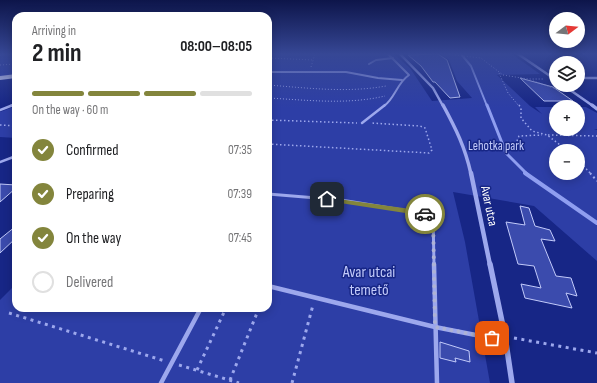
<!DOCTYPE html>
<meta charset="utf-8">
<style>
:root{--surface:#fff;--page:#f6f6f6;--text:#202124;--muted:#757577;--line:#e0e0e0;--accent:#83853c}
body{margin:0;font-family:"Sofia Sans Condensed",sans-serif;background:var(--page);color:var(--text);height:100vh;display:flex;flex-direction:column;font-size:15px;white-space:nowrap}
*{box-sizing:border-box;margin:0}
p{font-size:13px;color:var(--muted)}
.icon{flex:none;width:22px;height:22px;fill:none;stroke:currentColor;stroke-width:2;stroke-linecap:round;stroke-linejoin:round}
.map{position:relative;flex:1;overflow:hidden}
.sheet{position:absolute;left:12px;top:12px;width:260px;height:300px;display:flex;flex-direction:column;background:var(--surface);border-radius:12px;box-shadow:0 2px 10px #0003}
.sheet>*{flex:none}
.needle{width:26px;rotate:74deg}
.controls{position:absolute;left:549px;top:12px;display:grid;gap:8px}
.controls a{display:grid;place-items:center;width:36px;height:36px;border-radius:50%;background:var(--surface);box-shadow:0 2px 10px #0003;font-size:20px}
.pin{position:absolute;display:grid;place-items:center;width:34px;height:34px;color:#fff;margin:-17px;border-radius:8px;box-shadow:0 2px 6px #0006}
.courier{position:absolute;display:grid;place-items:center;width:40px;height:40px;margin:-20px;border:3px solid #83853c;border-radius:50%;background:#fff;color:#222;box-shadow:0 1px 5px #0007}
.summary em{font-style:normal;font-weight:700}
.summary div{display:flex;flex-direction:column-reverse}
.summary{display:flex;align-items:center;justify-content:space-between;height:68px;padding:0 20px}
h1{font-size:26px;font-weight:700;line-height:30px}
.bar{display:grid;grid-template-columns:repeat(4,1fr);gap:6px 4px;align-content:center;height:48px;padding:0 20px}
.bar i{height:5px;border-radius:3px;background:var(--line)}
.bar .current{background:var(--accent)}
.bar p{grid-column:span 4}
ol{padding:0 20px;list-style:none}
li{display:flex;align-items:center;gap:12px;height:44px}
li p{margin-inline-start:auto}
li .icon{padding:4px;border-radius:50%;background:var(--accent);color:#fff;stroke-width:4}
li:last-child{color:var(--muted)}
li i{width:22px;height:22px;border:2px solid var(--line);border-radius:50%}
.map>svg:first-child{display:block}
.green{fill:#2d3ea6;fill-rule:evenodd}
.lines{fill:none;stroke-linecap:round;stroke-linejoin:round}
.stream-far2{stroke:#8f9ef0;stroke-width:2}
.stream-far1{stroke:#8f9ef0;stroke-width:3}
.stream{stroke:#8f9ef0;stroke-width:4}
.building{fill:#3b4bad;stroke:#c2cafa}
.path-far3{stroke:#9da8ed;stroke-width:1;stroke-dasharray:1 2;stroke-linecap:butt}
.path-far2{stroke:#9da8ed;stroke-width:1.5;stroke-dasharray:1.5 2.5;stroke-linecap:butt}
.path-far1{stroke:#9da8ed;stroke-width:2;stroke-dasharray:2 3;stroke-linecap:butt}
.path{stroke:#9da8ed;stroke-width:3;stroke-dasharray:3 4.5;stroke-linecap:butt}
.service-far3{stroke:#9da8ed;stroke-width:2}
.service-far2{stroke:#9da8ed;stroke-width:2.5}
.service-far1{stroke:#9da8ed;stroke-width:3}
.service{stroke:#9da8ed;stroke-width:4.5}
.minor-far3{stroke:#9da8ed;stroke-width:2.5}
.minor-far2{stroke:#9da8ed;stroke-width:3.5}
.minor-far1{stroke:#9da8ed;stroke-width:4.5}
.minor{stroke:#9da8ed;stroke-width:5.5}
.primary{fill:#e3e5ff;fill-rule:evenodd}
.route{fill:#83853c}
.done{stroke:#aeb3d5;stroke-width:4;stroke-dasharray:0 7.2}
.labels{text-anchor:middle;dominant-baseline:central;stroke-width:3;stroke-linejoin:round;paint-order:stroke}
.park-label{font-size:13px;fill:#c2cafa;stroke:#172686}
.street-label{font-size:13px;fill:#fff;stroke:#172686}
.near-park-label{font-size:16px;fill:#c2cafa;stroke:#172686}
</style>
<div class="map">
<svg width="597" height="383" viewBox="0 0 597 383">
<rect width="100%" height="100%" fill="#172686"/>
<g class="green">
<polygon points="0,54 16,54 16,77 0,79"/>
<path d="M268,54H394L410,68L432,101L472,98L457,81L449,60L440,54H512L540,74L497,75L530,106L542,114L535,107H556V129H578V107H586L597,113V129L594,130H597V261L534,206L453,192L465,242L490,383H0V300L16,284V308H268ZM556,151H578V173H556Z"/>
<polygon points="16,106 16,138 0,137 0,112"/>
</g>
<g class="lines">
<polyline class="stream-far2" points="461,54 471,66 487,106"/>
<polyline class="stream-far1" points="487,105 506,153 527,174"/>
<polyline class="stream" points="525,173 597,223"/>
</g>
<g class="building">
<polygon points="438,54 447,60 460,97 450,98 435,82 433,82 421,66 408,55"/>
<polygon points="520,78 553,87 573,101 544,101"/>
<polygon points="0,184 16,185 16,188 0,202"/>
<polygon points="520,206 529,208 535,226 550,230 555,241 541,239 556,276 571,278 577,296 566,293 572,308 525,298 521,284 541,288 534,266 518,264 506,222 525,225"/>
<polygon points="16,226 16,238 0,253 0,239"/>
<polygon points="440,342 469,351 470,362 455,358 456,362 440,358"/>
</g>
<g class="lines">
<g class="path-far3">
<polyline points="446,54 481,58 503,75 528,79 544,79"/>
<polyline points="554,54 568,63"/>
<polyline points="0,55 14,54"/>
<polyline points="269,58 314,60"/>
<polyline points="0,65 16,64"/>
<polyline points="311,67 315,54"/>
<polyline points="499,73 508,93 519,106"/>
<polyline points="533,81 557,89"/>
<path d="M268,85C308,88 347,93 386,86"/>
<path d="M268,98C307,100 347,105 385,96"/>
</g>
<g class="path-far2">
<polyline points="519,105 521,108 521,118 532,131 547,135 568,151"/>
<polyline points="268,120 357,123"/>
<polyline points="0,125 16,126"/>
<polyline points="548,135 597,136"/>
<polyline points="517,141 519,136 542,135"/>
<polyline points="268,144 429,153 432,150 425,128 420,126 371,123"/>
<polyline points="578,160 591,174"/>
</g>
<polyline class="path-far1" points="590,173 597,181"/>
<g class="path">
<polyline points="9,313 165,361"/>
<polyline points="514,338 597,353"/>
<polyline points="179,365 239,383"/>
<polyline points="197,370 226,308"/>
<polyline points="230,380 259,308"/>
<polyline points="292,383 313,305"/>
</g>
<g class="service-far3">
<polyline points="369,64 376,60 393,58"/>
<polyline points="268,72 346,72 378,78 402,80"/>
<polyline points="10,106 16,104"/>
<path d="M384,106C395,98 397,83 409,75L388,54"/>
</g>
<g class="service-far2">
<polyline points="0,110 13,105"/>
<polyline points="362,123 385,105"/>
<polyline points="0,162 16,156"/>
</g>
<polyline class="service-far1" points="268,194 341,200 433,215 434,265"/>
<g class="service">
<polyline points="434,264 437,383"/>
<polyline points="268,286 435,327 506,341"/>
<polyline points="161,383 201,308"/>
</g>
<g class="minor-far3">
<polyline points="400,54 433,88 443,106"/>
<polyline points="518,54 556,80"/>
<polyline points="578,78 597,78"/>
<polyline points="563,85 593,106"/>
</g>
<g class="minor-far2">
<path d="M443,105C456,129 465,147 471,174"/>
<polyline points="592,105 597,109"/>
</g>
<polyline class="minor-far1" points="471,173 490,265"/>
<polyline class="minor" points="490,264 505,336 512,383"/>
<polygon class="primary" points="16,74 16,78 0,80 0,76"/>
</g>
<linearGradient id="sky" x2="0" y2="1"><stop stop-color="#0d154a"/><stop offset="0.5" stop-color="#364795"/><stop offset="1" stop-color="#364795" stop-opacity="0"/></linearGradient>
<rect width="597" height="108" fill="url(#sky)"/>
<polygon class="route" points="324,197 425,211 429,214 425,216 327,201 324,200"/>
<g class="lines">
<polyline class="done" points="425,214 433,215 435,327 492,338"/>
</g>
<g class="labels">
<g class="park-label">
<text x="496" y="146">Lehotka park</text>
</g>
<g class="street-label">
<text transform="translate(489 206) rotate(78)">Avar utca</text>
</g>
<g class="near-park-label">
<text x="369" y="272">Avar utcai<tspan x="369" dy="18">temető</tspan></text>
</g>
</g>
</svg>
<div class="controls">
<a><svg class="needle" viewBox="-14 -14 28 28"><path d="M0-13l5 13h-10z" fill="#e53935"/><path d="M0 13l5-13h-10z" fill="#757577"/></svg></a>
<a><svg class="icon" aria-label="layers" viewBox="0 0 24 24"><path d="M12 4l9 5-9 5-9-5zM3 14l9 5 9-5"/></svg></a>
<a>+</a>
<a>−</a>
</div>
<div class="pin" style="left:492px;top:338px;background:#ea580c"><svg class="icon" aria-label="bag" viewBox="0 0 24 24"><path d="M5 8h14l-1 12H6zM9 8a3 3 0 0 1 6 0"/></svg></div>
<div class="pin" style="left:327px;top:199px;background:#1f2937"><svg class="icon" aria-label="home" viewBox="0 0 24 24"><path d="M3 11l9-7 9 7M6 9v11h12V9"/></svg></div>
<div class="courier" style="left:425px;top:214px"><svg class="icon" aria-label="car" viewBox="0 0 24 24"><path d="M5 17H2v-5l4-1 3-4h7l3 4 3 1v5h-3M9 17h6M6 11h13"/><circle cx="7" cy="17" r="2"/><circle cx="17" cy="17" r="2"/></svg></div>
<section class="sheet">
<div class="summary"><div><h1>2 min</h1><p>Arriving in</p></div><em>08:00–08:05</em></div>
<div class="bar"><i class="current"></i><i class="current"></i><i class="current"></i><i></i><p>On the way · 60 m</p></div>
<ol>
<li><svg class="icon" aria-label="check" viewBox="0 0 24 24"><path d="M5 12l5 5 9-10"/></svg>Confirmed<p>07:35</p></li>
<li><svg class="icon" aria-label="check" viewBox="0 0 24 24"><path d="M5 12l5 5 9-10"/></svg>Preparing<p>07:39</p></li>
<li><svg class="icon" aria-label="check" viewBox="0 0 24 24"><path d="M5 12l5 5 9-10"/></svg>On the way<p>07:45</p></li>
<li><i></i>Delivered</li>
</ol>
</section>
</div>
